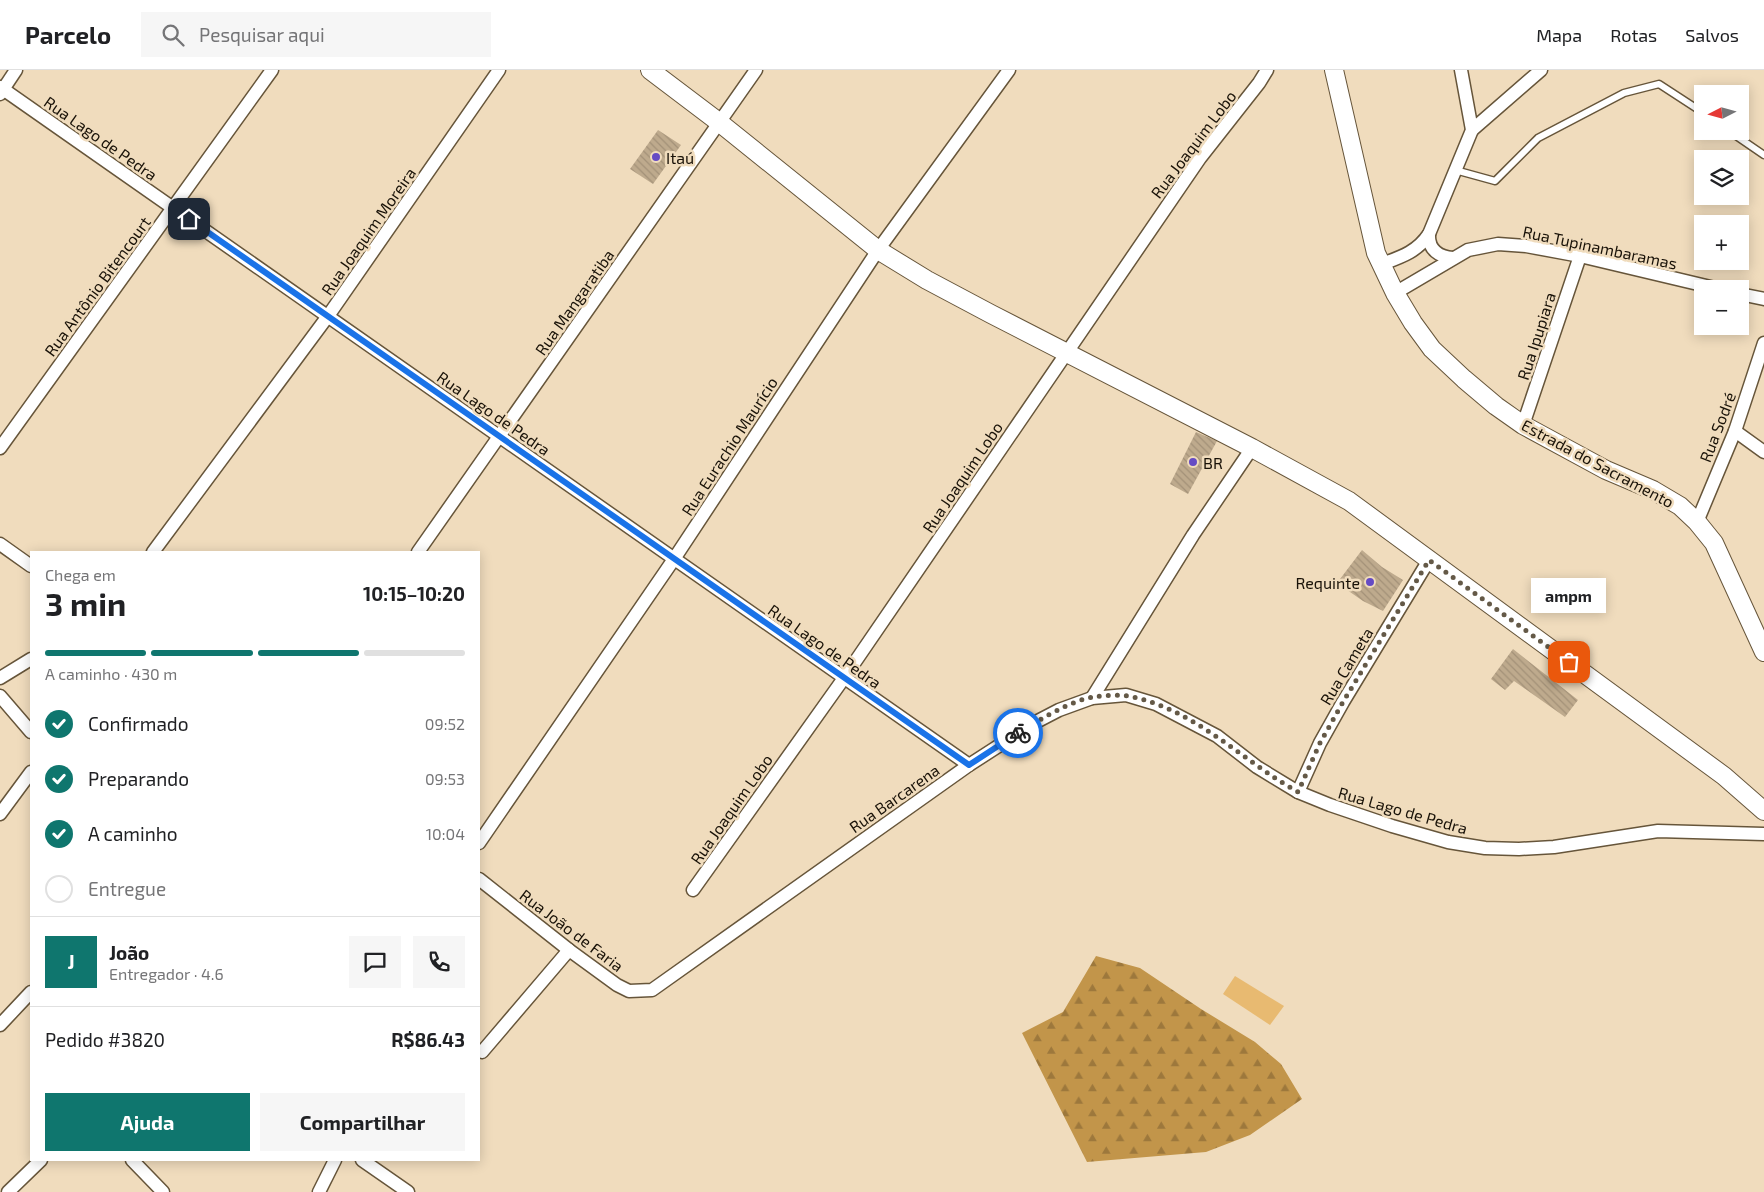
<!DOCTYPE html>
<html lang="pt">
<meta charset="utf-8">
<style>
:root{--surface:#fff;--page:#f6f6f6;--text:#202124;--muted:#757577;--line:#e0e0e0;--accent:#0f766e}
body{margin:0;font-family:"Exo 2",sans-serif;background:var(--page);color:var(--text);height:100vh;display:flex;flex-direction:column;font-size:19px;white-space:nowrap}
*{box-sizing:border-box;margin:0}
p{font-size:16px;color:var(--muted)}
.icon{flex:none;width:28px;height:28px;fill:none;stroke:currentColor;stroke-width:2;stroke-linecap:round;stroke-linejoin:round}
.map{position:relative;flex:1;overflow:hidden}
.side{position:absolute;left:30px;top:481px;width:450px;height:610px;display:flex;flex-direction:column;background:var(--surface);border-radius:0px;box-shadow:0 2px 12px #0003}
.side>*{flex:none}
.needle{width:32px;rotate:264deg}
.buttons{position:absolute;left:1694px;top:15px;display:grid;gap:10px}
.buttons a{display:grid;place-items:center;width:55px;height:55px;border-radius:0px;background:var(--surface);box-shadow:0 2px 12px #0003;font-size:25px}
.pin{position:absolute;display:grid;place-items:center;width:42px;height:42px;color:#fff;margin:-21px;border-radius:10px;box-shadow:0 2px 8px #0006}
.courier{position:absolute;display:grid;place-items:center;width:50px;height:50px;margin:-25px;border:4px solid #1a73e8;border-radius:50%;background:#fff;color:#222;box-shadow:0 1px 6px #0007}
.bubble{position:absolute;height:35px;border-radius:0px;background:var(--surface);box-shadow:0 2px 12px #0003;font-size:16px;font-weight:700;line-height:35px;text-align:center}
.overview em{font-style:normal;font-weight:700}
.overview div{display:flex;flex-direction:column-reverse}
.overview{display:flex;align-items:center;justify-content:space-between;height:85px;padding:0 15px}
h1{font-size:32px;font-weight:700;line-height:38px}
.bar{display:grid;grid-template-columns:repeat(4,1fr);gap:8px 5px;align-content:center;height:60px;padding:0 15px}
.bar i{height:6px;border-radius:4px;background:var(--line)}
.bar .on{background:var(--accent)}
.bar p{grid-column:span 4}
.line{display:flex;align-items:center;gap:12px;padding:0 15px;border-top:1px solid var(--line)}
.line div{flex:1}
.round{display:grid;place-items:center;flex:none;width:52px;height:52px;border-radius:0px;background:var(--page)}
ol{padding:0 15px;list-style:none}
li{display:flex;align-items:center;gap:15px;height:55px}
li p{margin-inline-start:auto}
li .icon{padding:5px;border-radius:50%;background:var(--accent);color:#fff;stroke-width:4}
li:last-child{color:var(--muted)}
li i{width:28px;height:28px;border:2px solid var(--line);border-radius:50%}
.primary-button{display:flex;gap:10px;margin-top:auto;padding:10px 15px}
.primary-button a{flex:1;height:58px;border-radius:0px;background:var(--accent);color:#fff;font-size:20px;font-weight:700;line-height:58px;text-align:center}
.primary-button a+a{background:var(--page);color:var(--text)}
header{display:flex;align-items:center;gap:30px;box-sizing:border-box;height:70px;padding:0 25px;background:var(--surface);border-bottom:1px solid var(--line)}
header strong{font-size:24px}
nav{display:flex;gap:28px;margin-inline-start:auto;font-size:18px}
.search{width:350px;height:45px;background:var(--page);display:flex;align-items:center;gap:12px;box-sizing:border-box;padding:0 18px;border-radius:0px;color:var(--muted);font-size:19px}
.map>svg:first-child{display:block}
.forest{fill:url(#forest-firs)}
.park{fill:#e8ba71}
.building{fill:url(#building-back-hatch)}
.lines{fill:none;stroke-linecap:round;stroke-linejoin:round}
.lane-casing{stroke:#66553a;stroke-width:9}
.street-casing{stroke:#66553a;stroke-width:15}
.secondary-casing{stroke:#66553a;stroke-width:20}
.lane{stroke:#fff;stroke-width:6}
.street{stroke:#fff;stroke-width:12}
.secondary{stroke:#fff;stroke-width:18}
.done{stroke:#645947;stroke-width:5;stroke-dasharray:0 9}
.route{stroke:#1a73e8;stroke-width:6}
.poi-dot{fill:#654bc4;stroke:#f0dcbd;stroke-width:2}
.labels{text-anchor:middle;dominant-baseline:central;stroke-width:5;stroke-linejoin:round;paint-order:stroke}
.street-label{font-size:16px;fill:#191208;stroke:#f0dcbd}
.poi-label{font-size:16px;fill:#191208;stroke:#f0dcbd;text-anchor:start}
</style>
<header>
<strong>Parcelo</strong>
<div class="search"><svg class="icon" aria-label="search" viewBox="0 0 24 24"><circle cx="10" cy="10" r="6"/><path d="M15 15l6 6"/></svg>Pesquisar aqui</div>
<nav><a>Mapa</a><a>Rotas</a><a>Salvos</a></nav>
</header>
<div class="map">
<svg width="1764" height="1122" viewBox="0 0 1764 1122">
<defs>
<pattern id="forest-firs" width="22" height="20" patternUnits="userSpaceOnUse" patternTransform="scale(1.25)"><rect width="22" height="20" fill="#c2954a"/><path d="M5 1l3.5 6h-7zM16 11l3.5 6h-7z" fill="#9d783c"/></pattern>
<pattern id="building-back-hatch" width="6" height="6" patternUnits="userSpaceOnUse" patternTransform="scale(1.25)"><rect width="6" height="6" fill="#beaa8d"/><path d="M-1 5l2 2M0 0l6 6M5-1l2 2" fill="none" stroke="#a39178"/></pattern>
</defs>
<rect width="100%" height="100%" fill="#f0dcbd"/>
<polygon class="forest" points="1096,886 1140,898 1201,939 1255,972 1281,994 1302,1029 1250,1065 1206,1082 1087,1092 1022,963 1063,942"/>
<polygon class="park" points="1235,906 1284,936 1270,955 1223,924"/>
<g class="building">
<polygon points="658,60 681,75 653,114 630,99"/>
<polygon points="1196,362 1217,371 1188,424 1170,414"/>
<polygon points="1362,480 1382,497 1403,510 1383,541 1363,531 1337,513"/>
<polygon points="1513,579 1578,630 1565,647 1514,611 1505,620 1491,609"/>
</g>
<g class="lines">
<g class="lane-casing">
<g id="lane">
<polyline points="1729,61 1764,85"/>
<polyline points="1455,100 1495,111 1538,68 1624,23 1659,14 1702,42"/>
</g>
</g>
<g class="street-casing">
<g id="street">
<polyline points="0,17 969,695"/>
<polyline points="0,24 16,0"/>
<polyline points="1472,60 1541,0"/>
<path d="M1429,164C1428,180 1440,187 1453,188"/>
<path d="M1382,194C1401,187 1417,182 1429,164L1472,60L1461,0"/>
<polyline points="1395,223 1468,180 1498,174 1526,176 1580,186 1719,219"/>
<polyline points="1740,224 1764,229"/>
<polyline points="1523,355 1580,186"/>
<polyline points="1735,361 1764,382"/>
<polyline points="0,378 272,0"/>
<polyline points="1697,452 1735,361 1764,273"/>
<polyline points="0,474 31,496"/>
<polyline points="153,482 328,246 499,0"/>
<polyline points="418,482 756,0"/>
<polyline points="0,608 31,589"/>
<polyline points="0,626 31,662"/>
<polyline points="1092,628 1193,465 1252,378"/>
<polyline points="1298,722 1320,673 1343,632 1429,490"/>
<polyline points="0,744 31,702"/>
<polyline points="479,773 674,489 878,180 1009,0"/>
<polyline points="479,809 569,880 617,915 629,921 652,920 969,695 1034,653 1059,640 1092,628 1126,625 1156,634 1217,666 1257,697 1298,722 1330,735 1392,756 1448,772 1485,778 1519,779 1554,777 1658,761 1764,764"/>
<polyline points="693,820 844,608 1200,88 1259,13 1267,0"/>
<polyline points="0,955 31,922"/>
<polyline points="482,982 569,880"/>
<polyline points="132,1090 163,1122"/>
<polyline points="362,1090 408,1122"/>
<polyline points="8,1122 41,1090"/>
<polyline points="319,1122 335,1090"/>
</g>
</g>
<g class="secondary-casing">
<g id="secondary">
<polyline points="650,0 720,53 878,180 927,210 991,244 1252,378 1349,431 1724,706 1764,741"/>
<polyline points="1334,0 1376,183 1395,223 1413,253 1432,279 1464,309 1496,336 1523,355 1606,400 1653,420 1680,436 1697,452 1714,473 1764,582"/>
</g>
</g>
<use href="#lane" class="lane"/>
<use href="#street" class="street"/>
<use href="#secondary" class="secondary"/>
</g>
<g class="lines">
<path class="done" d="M1018,663C1037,651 1072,630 1093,627C1103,626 1118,624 1127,626C1193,637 1242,691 1298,722L1320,673L1343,632L1429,490L1569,592"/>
<polyline class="route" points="189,149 969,695 1018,663"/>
</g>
<g class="poi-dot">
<circle cx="656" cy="87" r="5"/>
<circle cx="1193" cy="392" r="5"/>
<circle cx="1370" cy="512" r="5"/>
</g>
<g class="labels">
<g class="street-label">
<text transform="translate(101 68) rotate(35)">Rua Lago de Pedra</text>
<text transform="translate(1193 74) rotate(-53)">Rua Joaquim Lobo</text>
<text transform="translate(368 161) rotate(-55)">Rua Joaquim Moreira</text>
<text transform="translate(1600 177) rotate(12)">Rua Tupinambaramas</text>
<text transform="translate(97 216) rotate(-54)">Rua Antônio Bitencourt</text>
<text transform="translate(574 232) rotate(-55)">Rua Mangaratiba</text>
<text transform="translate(1536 266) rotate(-72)">Rua Ipupiara</text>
<text transform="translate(494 343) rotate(35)">Rua Lago de Pedra</text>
<text transform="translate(1717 357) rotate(-69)">Rua Sodré</text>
<text transform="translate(729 376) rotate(-57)">Rua Eurachio Maurício</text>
<text transform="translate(1598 393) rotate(28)">Estrada do Sacramento</text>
<text transform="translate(962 407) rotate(-56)">Rua Joaquim Lobo</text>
<text transform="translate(825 576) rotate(35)">Rua Lago de Pedra</text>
<text transform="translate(1346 596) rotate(-59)">Rua Cameta</text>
<text transform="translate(894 728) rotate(-35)">Rua Barcarena</text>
<text transform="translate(731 739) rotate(-55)">Rua Joaquim Lobo</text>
<text transform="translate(1403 740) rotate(16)">Rua Lago de Pedra</text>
<text transform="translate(572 860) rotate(37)">Rua João de Faria</text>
</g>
<g class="poi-label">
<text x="666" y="87">Itaú</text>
<text x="1203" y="392">BR</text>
<text x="1360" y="512" text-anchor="end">Requinte</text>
</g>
</g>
</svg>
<div class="buttons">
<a><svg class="needle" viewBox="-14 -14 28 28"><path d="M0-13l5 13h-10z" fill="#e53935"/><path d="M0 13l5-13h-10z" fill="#757577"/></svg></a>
<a><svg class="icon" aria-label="layers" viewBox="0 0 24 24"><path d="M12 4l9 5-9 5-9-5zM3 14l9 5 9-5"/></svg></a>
<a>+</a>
<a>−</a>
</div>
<div class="pin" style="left:1569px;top:592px;background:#ea580c"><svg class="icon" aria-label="bag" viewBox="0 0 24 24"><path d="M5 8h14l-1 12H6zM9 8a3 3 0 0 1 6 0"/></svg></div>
<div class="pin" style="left:189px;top:149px;background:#1f2937"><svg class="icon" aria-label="home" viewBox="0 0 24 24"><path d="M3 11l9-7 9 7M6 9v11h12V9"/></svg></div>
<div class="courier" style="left:1018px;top:663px"><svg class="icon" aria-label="bike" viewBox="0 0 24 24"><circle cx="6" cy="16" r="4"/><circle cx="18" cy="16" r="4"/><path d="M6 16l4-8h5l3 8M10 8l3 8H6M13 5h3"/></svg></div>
<div class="bubble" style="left:1531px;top:508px;width:75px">ampm</div>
<section class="side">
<div class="overview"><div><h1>3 min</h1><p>Chega em</p></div><em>10:15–10:20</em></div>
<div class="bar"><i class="on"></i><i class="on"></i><i class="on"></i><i></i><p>A caminho · 430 m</p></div>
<ol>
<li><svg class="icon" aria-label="check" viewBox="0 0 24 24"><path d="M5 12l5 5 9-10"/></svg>Confirmado<p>09:52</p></li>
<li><svg class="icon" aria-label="check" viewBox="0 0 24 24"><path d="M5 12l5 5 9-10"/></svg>Preparando<p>09:53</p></li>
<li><svg class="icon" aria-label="check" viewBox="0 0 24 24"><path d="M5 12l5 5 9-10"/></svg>A caminho<p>10:04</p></li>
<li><i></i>Entregue</li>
</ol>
<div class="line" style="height:90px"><b class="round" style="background:var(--accent);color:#fff">J</b><div><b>João</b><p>Entregador · 4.6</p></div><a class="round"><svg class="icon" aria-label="chat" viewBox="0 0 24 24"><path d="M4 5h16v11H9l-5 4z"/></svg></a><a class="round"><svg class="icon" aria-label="phone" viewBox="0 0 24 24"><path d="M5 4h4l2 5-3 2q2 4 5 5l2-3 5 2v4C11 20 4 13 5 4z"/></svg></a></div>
<div class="line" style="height:65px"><div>Pedido #3820</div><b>R$86.43</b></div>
<div class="primary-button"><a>Ajuda</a><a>Compartilhar</a></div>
</section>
</div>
